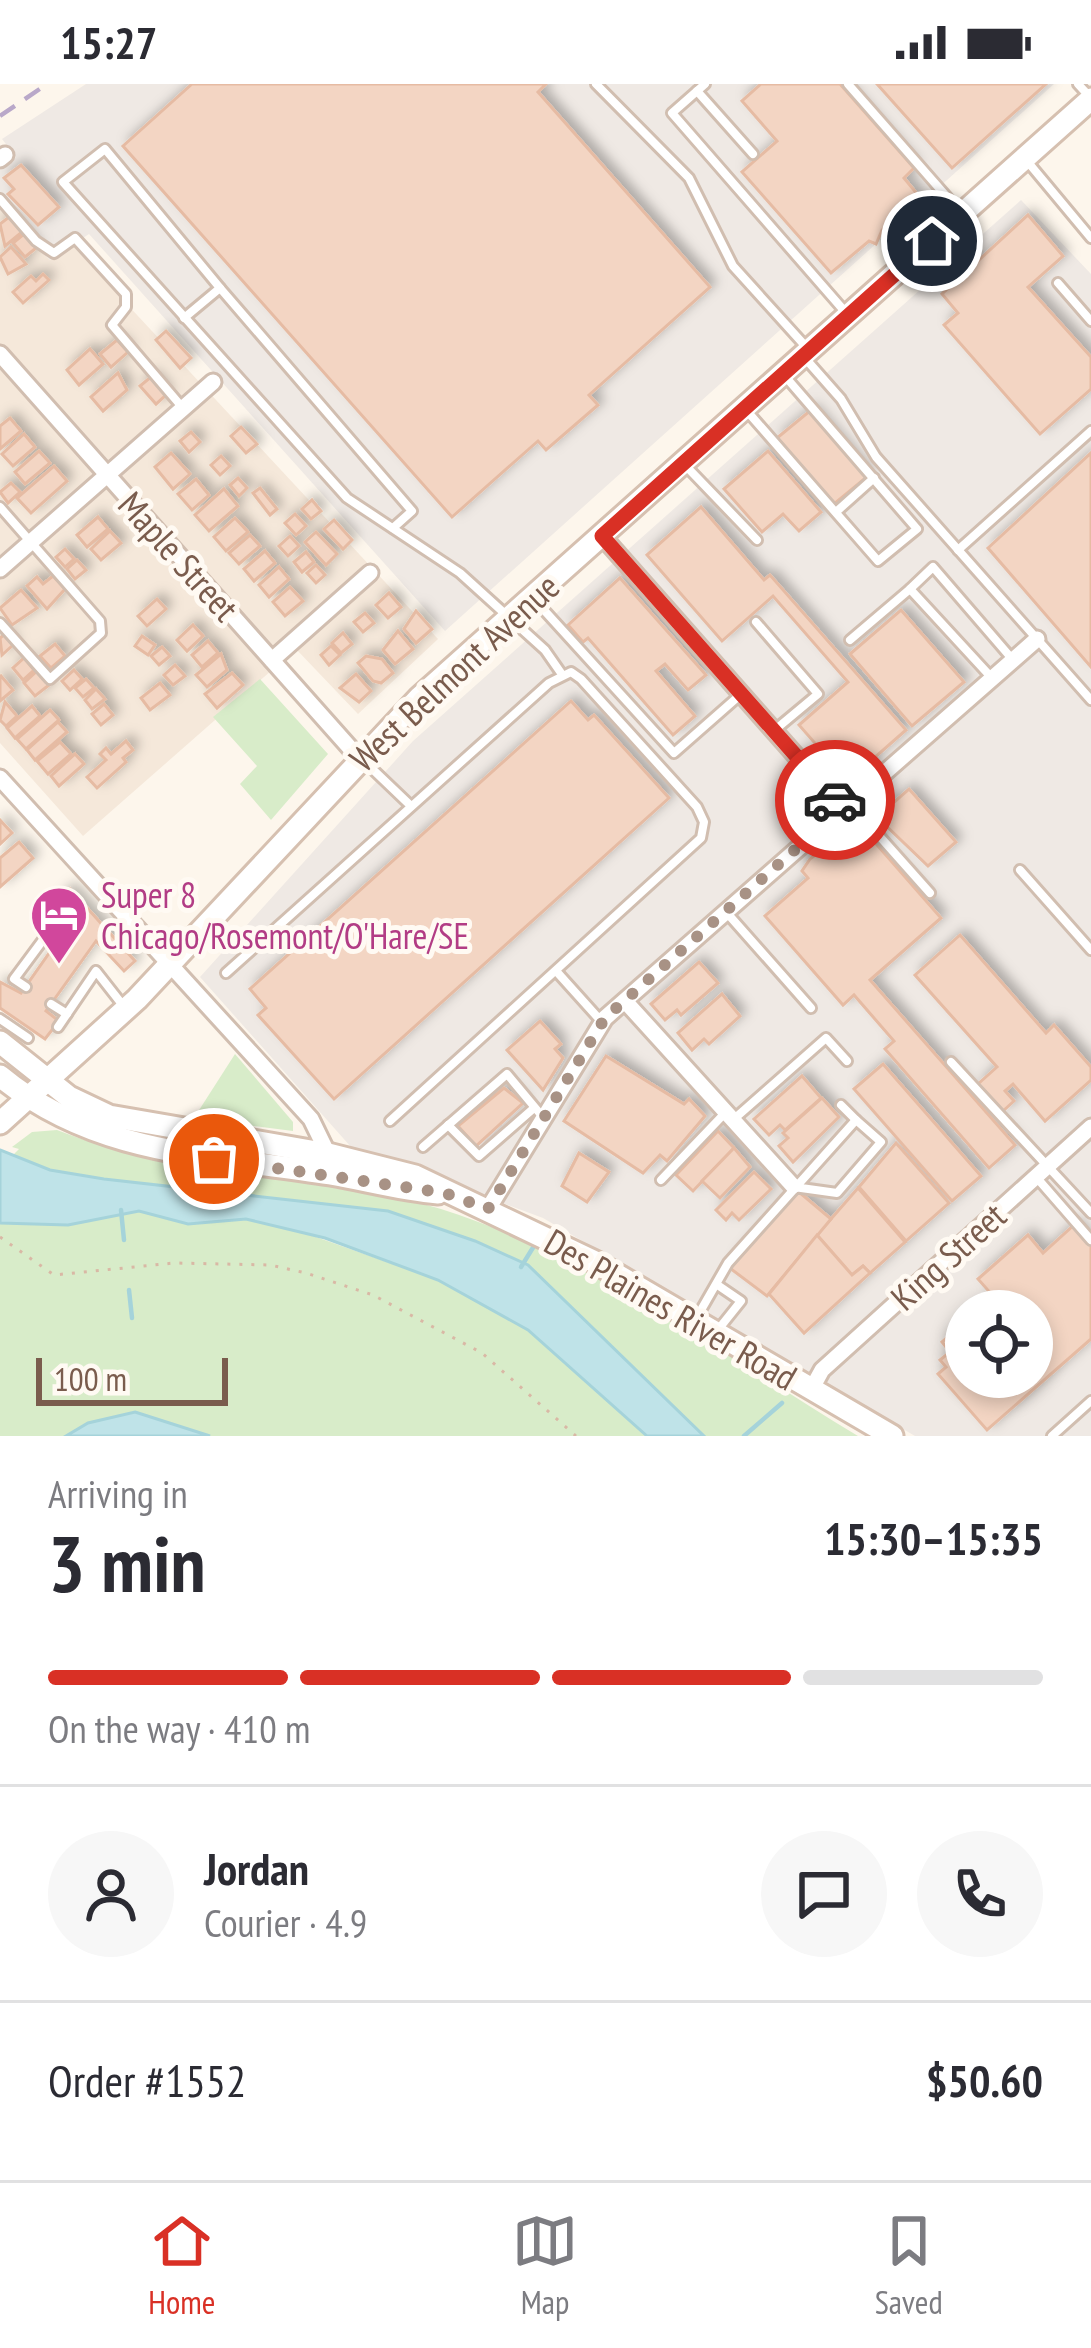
<!DOCTYPE html>
<meta charset="utf-8">
<style>
:root{--surface:#fff;--page:#f7f7f7;--text:#2b2b33;--muted:#7c7c81;--line:#e1e1e2;--accent:#d93025}
body{margin:0;font-family:"PT Sans Narrow",sans-serif;background:var(--page);color:var(--text);height:100vh;display:flex;flex-direction:column;font-size:45px;white-space:nowrap}
*{box-sizing:border-box;margin:0}
p{font-size:39px;color:var(--muted)}
.icon{flex:none;width:66px;height:66px;fill:none;stroke:currentColor;stroke-width:2;stroke-linecap:round;stroke-linejoin:round}
.map{position:relative;height:1352px;overflow:hidden}
.side{display:flex;flex-direction:column;background:var(--surface);flex:1}
.side>*{flex:none}
.tools{position:absolute;left:945px;top:1206px;display:grid;gap:24px}
.tools a{display:grid;place-items:center;width:108px;height:108px;border-radius:50%;background:var(--surface);box-shadow:0 6px 18px #0003;font-size:60px}
.scale{position:absolute;left:36px;bottom:30px;width:192px;box-sizing:border-box;padding-left:12px;border:6px solid #7a5c4d;border-top:0;font-size:33px;line-height:42px;white-space:nowrap;color:#7a5c4d;-webkit-text-stroke:9px #fffaf3;paint-order:stroke}
.pin{position:absolute;display:grid;place-items:center;width:102px;height:102px;color:#fff;margin:-51px;border:6px solid #fff;border-radius:50%;box-shadow:0 3px 12px #0007}
.courier{position:absolute;display:grid;place-items:center;width:120px;height:120px;margin:-60px;border:9px solid #d93025;border-radius:50%;background:#fff;color:#222;box-shadow:0 3px 15px #0007}
.overview em{font-style:normal;font-weight:700}
.overview div{display:flex;flex-direction:column-reverse}
.overview{display:flex;align-items:center;justify-content:space-between;height:204px;padding:0 48px}
h1{font-size:78px;font-weight:700;line-height:90px}
.bar{display:grid;grid-template-columns:repeat(4,1fr);gap:18px 12px;align-content:center;height:144px;padding:0 48px}
.bar i{height:15px;border-radius:9px;background:var(--line)}
.bar .current{background:var(--accent)}
.bar p{grid-column:span 4}
.line{display:flex;align-items:center;gap:30px;padding:0 48px;border-top:3px solid var(--line)}
.line div{flex:1}
.round{display:grid;place-items:center;flex:none;width:126px;height:126px;border-radius:63px;background:var(--page)}
.status{display:flex;justify-content:space-between;align-items:center;height:84px;padding:0 60px;background:var(--surface);direction:ltr}
.status svg{height:33px;fill:currentColor}
.dock{display:flex;justify-content:space-around;align-items:center;height:168px;border-top:3px solid var(--line);background:var(--surface);font-size:33px;color:var(--muted)}
.dock a{display:grid;justify-items:center;gap:6px}
.dock .current{color:var(--accent)}
.map>svg:first-child{display:block}
.residential{fill:#f5e8da}
.industrial{fill:#efe9e4;fill-rule:evenodd}
.green{fill:#d8ecc9}
.water{fill:#bfe3e8;stroke:#a5d3da;stroke-width:3}
.lines{fill:none;stroke-linecap:round;stroke-linejoin:round}
.stream{stroke:#a5d3da;stroke-width:4.5}
.building{fill:#f3d5c3;stroke:#e6bba3;stroke-width:3;filter:url(#shadow)}
.service-casing{stroke:#d1beb0;stroke-width:14}
.minor-casing{stroke:#d1beb0;stroke-width:21}
.secondary-casing{stroke:#d6c0b0;stroke-width:27}
.path{stroke:#d9b8a5;stroke-width:3;stroke-dasharray:3 9;stroke-linecap:butt}
.service{stroke:#fff;stroke-width:8}
.minor{stroke:#fff;stroke-width:15}
.secondary{stroke:#fff;stroke-width:21}
.rail{stroke:#b9a8c9;stroke-width:4.5;stroke-dasharray:18 12;stroke-linecap:butt}
.done{stroke:#a89285;stroke-width:12;stroke-dasharray:0 21.6}
.route{stroke:#d93025;stroke-width:15}
.labels{text-anchor:middle;dominant-baseline:central;stroke-width:10;stroke-linejoin:round;paint-order:stroke}
.street-label{font-size:36px;fill:#7a5c4d;stroke:#fffaf3}
.hotel-label{font-size:36px;fill:#b23c85;stroke:#fffaf3;text-anchor:start}
</style>
<div class="status"><b>15:27</b><svg viewBox="0 0 49 12"><path d="M0 12V9h3v3zM5 12V6h3v6zM10 12V3h3v9zM15 12V0h3v12zM26 1h20v11H26zM47 4h2v5h-2z"/></svg></div>
<div class="map">
<svg width="1091" height="1352" viewBox="0 0 1091 1352">
<defs>
<filter id="shadow"><feDropShadow dx="5.5" dy="-5.5" stdDeviation="6" flood-color="#0004"/></filter>
</defs>
<rect width="100%" height="100%" fill="#fdf6ec"/>
<polygon class="residential" points="0,124 50,176 72,161 438,555 358,630 296,565 83,752 0,659"/>
<g class="industrial">
<polygon points="86,0 1054,0 445,547 89,150 50,176 0,124 0,86 16,73 2,55"/>
<path d="M1021,116L1091,190V1352H915L543,1134L351,1063L200,893L413,657ZM966,1227H1032V1293H966Z"/>
</g>
<g class="green">
<polygon points="260,595 328,670 271,736 240,700 257,682 213,633"/>
<polygon points="235,970 293,1038 293,1047 194,1034"/>
<path d="M57,1046C179,1095 317,1086 441,1125C591,1172 725,1272 858,1352H704L528,1181L475,1157L388,1127L104,1095L50,1086L13,1071L19,1065L12,1063L32,1048Z"/>
<polygon points="139,1127 188,1140 246,1135 282,1141 438,1196 528,1246 647,1352 0,1352 0,1139"/>
</g>
<g class="water">
<polygon points="0,1066 50,1086 104,1095 388,1127 475,1157 528,1181 704,1352 647,1352 528,1246 438,1196 325,1154 246,1135 188,1140 139,1127 68,1141 0,1139"/>
<polygon points="135,1328 210,1352 66,1352 88,1339"/>
</g>
<g class="lines">
<g class="stream">
<polyline points="121,1126 124,1156"/>
<polyline points="521,1183 534,1162"/>
<polyline points="129,1206 132,1234"/>
<polyline points="744,1352 782,1319"/>
</g>
</g>
<g class="building">
<polygon points="192,0 546,0 538,8 710,203 589,311 598,321 546,366 538,357 452,433 123,62"/>
<polygon points="761,0 840,0 914,84 904,94 918,111 882,146 876,160 869,157 831,189 742,88 777,57 742,17"/>
<polygon points="877,0 1046,0 952,84"/>
<polygon points="21,81 59,123 38,141 8,110 14,105 4,94"/>
<polygon points="1028,131 1063,172 1028,203 1091,273 1091,305 1040,350 944,241 958,229 942,210"/>
<polygon points="9,133 22,148 5,162 0,140"/>
<polygon points="24,150 36,164 25,173 13,159"/>
<polygon points="11,163 26,180 8,190 0,173"/>
<polygon points="43,190 49,196 23,219 13,208 31,192 36,197"/>
<polygon points="166,247 191,274 180,284 156,256"/>
<polygon points="117,256 128,268 111,283 100,270"/>
<polygon points="90,265 103,280 79,301 67,286"/>
<polygon points="118,289 127,306 103,327 91,313"/>
<polygon points="152,292 167,310 156,320 140,302"/>
<polygon points="811,326 868,392 834,420 777,354"/>
<polygon points="10,334 21,347 0,365 0,342"/>
<polygon points="241,343 257,360 246,369 231,352"/>
<polygon points="191,348 200,358 189,368 180,357"/>
<polygon points="24,350 35,363 13,382 2,370"/>
<polygon points="39,367 50,379 25,400 15,388"/>
<polygon points="768,367 821,428 799,447 783,430 762,448 724,405"/>
<polygon points="171,369 190,390 173,405 155,383"/>
<polygon points="1091,369 1091,583 988,464"/>
<polygon points="221,372 230,382 220,391 211,381"/>
<polygon points="54,382 67,397 31,429 17,414"/>
<polygon points="238,394 247,404 239,412 230,401"/>
<polygon points="196,395 209,411 192,426 178,410"/>
<polygon points="11,399 20,408 8,419 0,408"/>
<polygon points="260,404 277,425 270,431 253,409"/>
<polygon points="224,405 238,422 209,447 195,431"/>
<polygon points="312,416 321,427 311,435 302,425"/>
<polygon points="701,423 764,496 770,491 906,646 848,697 799,641 848,598 773,512 722,557 647,471"/>
<polygon points="295,430 306,442 296,451 285,439"/>
<polygon points="98,433 108,445 87,463 77,451"/>
<polygon points="235,434 248,448 226,467 214,453"/>
<polygon points="334,436 352,456 343,465 324,445"/>
<polygon points="110,447 121,459 101,476 91,465"/>
<polygon points="316,448 337,470 326,481 305,458"/>
<polygon points="250,451 260,462 239,480 229,469"/>
<polygon points="290,452 299,462 288,472 279,462"/>
<polygon points="65,465 74,475 65,483 56,473"/>
<polygon points="265,467 275,479 254,497 244,485"/>
<polygon points="306,468 314,478 302,488 294,478"/>
<polygon points="77,476 86,486 75,495 67,485"/>
<polygon points="316,481 325,491 316,499 307,489"/>
<polygon points="279,483 289,495 269,513 259,501"/>
<polygon points="53,492 65,505 47,525 27,502 37,493 43,500"/>
<polygon points="620,494 706,591 688,606 665,580 656,587 695,632 673,651 588,554 583,558 568,541"/>
<polygon points="290,503 303,517 285,532 273,518"/>
<polygon points="21,506 37,524 12,541 0,524"/>
<polygon points="389,509 401,523 388,534 376,521"/>
<polygon points="157,515 166,525 147,542 138,532"/>
<polygon points="901,526 964,598 912,642 850,570"/>
<polygon points="416,527 432,545 416,559 404,545"/>
<polygon points="365,529 374,539 363,548 354,538"/>
<polygon points="193,541 203,552 187,567 177,556"/>
<polygon points="398,547 413,565 395,580 383,566"/>
<polygon points="343,549 352,560 341,569 332,559"/>
<polygon points="4,551 13,561 2,571 0,554"/>
<polygon points="142,552 155,561 148,571 135,562"/>
<polygon points="208,557 218,569 202,583 192,571"/>
<polygon points="55,560 65,572 51,584 40,572"/>
<polygon points="331,562 340,571 329,581 321,571"/>
<polygon points="162,563 170,572 159,581 151,572"/>
<polygon points="221,570 227,586 207,603 196,591"/>
<polygon points="366,572 382,575 393,589 381,599 373,597 358,579"/>
<polygon points="24,574 34,586 23,596 13,584"/>
<polygon points="175,581 185,592 173,601 164,591"/>
<polygon points="74,586 82,595 70,606 62,597"/>
<polygon points="37,587 49,601 35,612 24,599"/>
<polygon points="232,589 243,601 217,624 205,610"/>
<polygon points="356,590 371,607 359,618 340,604"/>
<polygon points="1,592 13,606 0,617 0,593"/>
<polygon points="86,595 94,604 83,613 75,604"/>
<polygon points="160,599 170,611 150,626 141,614"/>
<polygon points="96,605 105,615 92,625 85,616"/>
<polygon points="571,617 588,636 594,631 669,714 334,1015 258,931 266,924 250,905"/>
<polygon points="5,618 17,632 6,642 0,636"/>
<polygon points="104,620 113,631 101,641 92,630"/>
<polygon points="32,622 40,632 15,654 7,644"/>
<polygon points="50,626 59,636 26,665 17,655"/>
<polygon points="58,638 67,648 35,676 27,666"/>
<polygon points="126,657 133,666 123,674 126,678 97,704 87,693 106,676 100,670 106,664 111,670"/>
<polygon points="60,658 71,670 48,690 37,677"/>
<polygon points="75,670 84,680 59,702 51,692"/>
<polygon points="909,705 956,758 928,782 877,733"/>
<polygon points="0,736 12,749 0,760"/>
<polygon points="857,738 941,834 870,896 1015,1061 989,1084 885,965 894,957 854,911 843,921 765,832 808,794 802,787 810,775"/>
<polygon points="19,758 33,774 0,803 0,774"/>
<polygon points="70,805 135,877 124,887 96,857 46,927 59,937 45,955 0,924 0,898 21,909 73,835 58,816"/>
<polygon points="960,851 1046,949 1054,941 1091,983 1091,996 1045,1037 1013,1000 1005,1007 1014,1017 1003,1027 978,1000 997,983 915,891"/>
<polygon points="699,878 718,899 681,931 677,926 665,936 651,920"/>
<polygon points="722,910 740,932 709,960 704,955 692,966 678,949"/>
<polygon points="540,937 561,960 555,965 563,974 543,1006 507,966"/>
<polygon points="606,972 684,1020 689,1015 705,1032 667,1077 660,1071 643,1089 564,1037"/>
<polygon points="883,980 981,1092 952,1117 854,1005"/>
<polygon points="802,992 821,1014 785,1046 780,1041 769,1051 754,1035"/>
<polygon points="504,1004 523,1019 476,1062 458,1042"/>
<polygon points="822,1014 839,1033 793,1078 779,1062 788,1054 783,1049"/>
<polygon points="718,1047 734,1064 693,1107 676,1091"/>
<polygon points="896,1059 949,1119 906,1157 859,1103"/>
<polygon points="734,1064 750,1083 720,1114 702,1097"/>
<polygon points="579,1069 609,1088 587,1118 562,1102"/>
<polygon points="754,1088 771,1105 739,1136 732,1129 726,1136 716,1126"/>
<polygon points="858,1104 905,1158 870,1189 863,1182 852,1191 817,1151"/>
<polygon points="799,1108 831,1135 767,1212 731,1185 733,1177 786,1114"/>
<polygon points="1074,1141 1091,1161 1091,1255 987,1346 938,1290 946,1283 940,1276 950,1268 942,1258 966,1237 966,1293 1032,1293 1032,1227 977,1227 994,1213 978,1195 1028,1151 1043,1169"/>
<polygon points="817,1151 852,1191 863,1182 870,1189 804,1249 769,1210"/>
</g>
<g class="lines">
<g class="service-casing">
<g id="service">
<polyline points="596,0 689,94 733,182 808,265"/>
<polyline points="705,0 672,29 847,230"/>
<polyline points="848,0 961,129"/>
<polyline points="1078,0 1090,13"/>
<polyline points="697,7 753,70"/>
<polyline points="1027,77 1091,154"/>
<polyline points="0,115 36,157 54,169 75,154 126,210 126,223 112,241 182,323"/>
<polyline points="1058,199 1091,237"/>
<polyline points="220,204 105,65 63,98 347,414 460,489 545,566 561,589"/>
<polyline points="184,234 220,204 412,427 393,444"/>
<polyline points="804,273 841,315 876,373 1091,616"/>
<polyline points="747,327 878,477 917,445 784,291"/>
<polyline points="684,380 757,456"/>
<polyline points="0,423 100,537 101,549 50,595 0,539"/>
<polyline points="836,428 874,394"/>
<polyline points="958,466 1091,347"/>
<polyline points="910,505 933,483 1013,576"/>
<polyline points="533,514 674,669 740,611"/>
<polyline points="756,538 818,610 776,645"/>
<polyline points="850,556 910,505 991,593"/>
<polyline points="364,677 411,722"/>
<polyline points="850,719 930,809"/>
<polyline points="1020,786 1091,866"/>
<polyline points="727,829 811,924"/>
<polyline points="557,888 601,937"/>
<polyline points="226,889 549,599 571,588 581,595 697,723 704,738 701,754 390,1037"/>
<polyline points="26,903 14,895 60,833"/>
<polyline points="51,920 67,930"/>
<polyline points="0,935 28,954"/>
<polyline points="58,943 96,887 125,924"/>
<polyline points="951,978 1091,1129"/>
<polyline points="841,1021 856,1036"/>
<polyline points="734,1035 826,954 847,977"/>
<polyline points="448,1041 479,1072 534,1024"/>
<polyline points="423,1063 507,990 542,1032"/>
<polyline points="1037,1094 1091,1156"/>
<polyline points="661,1096 725,1029"/>
<polyline points="697,1233 728,1179 856,1036 881,1058 837,1109 794,1103"/>
<polyline points="717,1247 741,1217 719,1202"/>
<polyline points="1052,1352 1091,1317"/>
</g>
</g>
<g class="minor-casing">
<g id="minor">
<polyline points="0,75 5,71"/>
<polyline points="0,270 358,673"/>
<polyline points="602,452 842,724"/>
<polyline points="0,485 213,298"/>
<polyline points="272,576 370,489"/>
<polyline points="0,694 311,1035 328,1070"/>
<polyline points="625,917 793,1102"/>
<polyline points="488,1125 605,934 1037,555"/>
<polyline points="811,1306 822,1286 1091,1043"/>
</g>
</g>
<g class="secondary-casing">
<g id="secondary">
<polyline points="0,958 69,1013 109,1032 328,1070 415,1092 595,1178 892,1352"/>
<path d="M0,992C96,1072 213,1071 330,1090C366,1096 401,1106 438,1109"/>
<polyline points="0,1039 137,915 420,613 1091,15"/>
</g>
</g>
<polyline class="path" points="0,1153 54,1191 174,1179 270,1181 306,1189 373,1211 482,1269 576,1352"/>
<use href="#service" class="service"/>
<use href="#minor" class="minor"/>
<use href="#secondary" class="secondary"/>
<polyline class="rail" points="0,32 47,0"/>
</g>
<g class="lines">
<polyline class="done" points="214,1075 445,1109 488,1125 605,934 842,724 835,716"/>
<polyline class="route" points="835,716 602,452 932,157"/>
</g>
<defs>
<g id="hotel-pin" transform="scale(3)"><path d="M0 17L-7.5 6A9.5 9.5 0 1 1 7.5 6Z" fill="#d1479c" stroke="#fffaf3"/><path d="M-6-4.5h1.5V1H6V5H4.5V3h-9V5H-6ZM-4 0a1.8 1.8 0 1 1 3.6 0ZM.5 0V-2.5h3Q6-2.5 6 0Z" fill="#fff"/></g>
</defs>
<g fill-rule="evenodd">
<use href="#hotel-pin" x="59" y="831"/>
</g>
<g class="labels">
<g class="street-label">
<text transform="translate(179 472) rotate(48)">Maple Street</text>
<text transform="translate(454 588) rotate(-43)">West Belmont Avenue</text>
<text transform="translate(948 1172) rotate(-42)">King Street</text>
<text transform="translate(671 1225) rotate(30)">Des Plaines River Road</text>
</g>
<g class="hotel-label">
<text x="101" y="810">Super 8<tspan x="101" dy="41">Chicago/Rosemont/O'Hare/SE</tspan></text>
</g>
</g>
</svg>
<div class="tools">
<a><svg class="icon" aria-label="locate" viewBox="0 0 24 24"><circle cx="12" cy="12" r="6"/><path d="M12 2v4M12 18v4M2 12h4M18 12h4"/></svg></a>
</div>
<div class="scale">100 m</div>
<div class="pin" style="left:214px;top:1075px;background:#ea580c"><svg class="icon" aria-label="bag" viewBox="0 0 24 24"><path d="M5 8h14l-1 12H6zM9 8a3 3 0 0 1 6 0"/></svg></div>
<div class="pin" style="left:932px;top:157px;background:#1f2937"><svg class="icon" aria-label="home" viewBox="0 0 24 24"><path d="M3 11l9-7 9 7M6 9v11h12V9"/></svg></div>
<div class="courier" style="left:835px;top:716px"><svg class="icon" aria-label="car" viewBox="0 0 24 24"><path d="M5 17H2v-5l4-1 3-4h7l3 4 3 1v5h-3M9 17h6M6 11h13"/><circle cx="7" cy="17" r="2"/><circle cx="17" cy="17" r="2"/></svg></div>
</div>
<section class="side">
<div class="overview"><div><h1>3 min</h1><p>Arriving in</p></div><em>15:30–15:35</em></div>
<div class="bar"><i class="current"></i><i class="current"></i><i class="current"></i><i></i><p>On the way · 410 m</p></div>
<div class="line" style="height:216px"><a class="round"><svg class="icon" aria-label="person" viewBox="0 0 24 24"><circle cx="12" cy="8" r="4"/><path d="M4 21q1-7 8-7t8 7"/></svg></a><div><b>Jordan</b><p>Courier · 4.9</p></div><a class="round"><svg class="icon" aria-label="chat" viewBox="0 0 24 24"><path d="M4 5h16v11H9l-5 4z"/></svg></a><a class="round"><svg class="icon" aria-label="phone" viewBox="0 0 24 24"><path d="M5 4h4l2 5-3 2q2 4 5 5l2-3 5 2v4C11 20 4 13 5 4z"/></svg></a></div>
<div class="line" style="height:156px"><div>Order #1552</div><b>$50.60</b></div>
</section>
<nav class="dock">
<a class="current"><svg class="icon" aria-label="home" viewBox="0 0 24 24"><path d="M3 11l9-7 9 7M6 9v11h12V9"/></svg>Home</a>
<a><svg class="icon" aria-label="map" viewBox="0 0 24 24"><path d="M3 6l6-2 6 2 6-2v14l-6 2-6-2-6 2zM9 4v14M15 6v14"/></svg>Map</a>
<a><svg class="icon" aria-label="saved" viewBox="0 0 24 24"><path d="M7 4h10v16l-5-4-5 4z"/></svg>Saved</a>
</nav>
